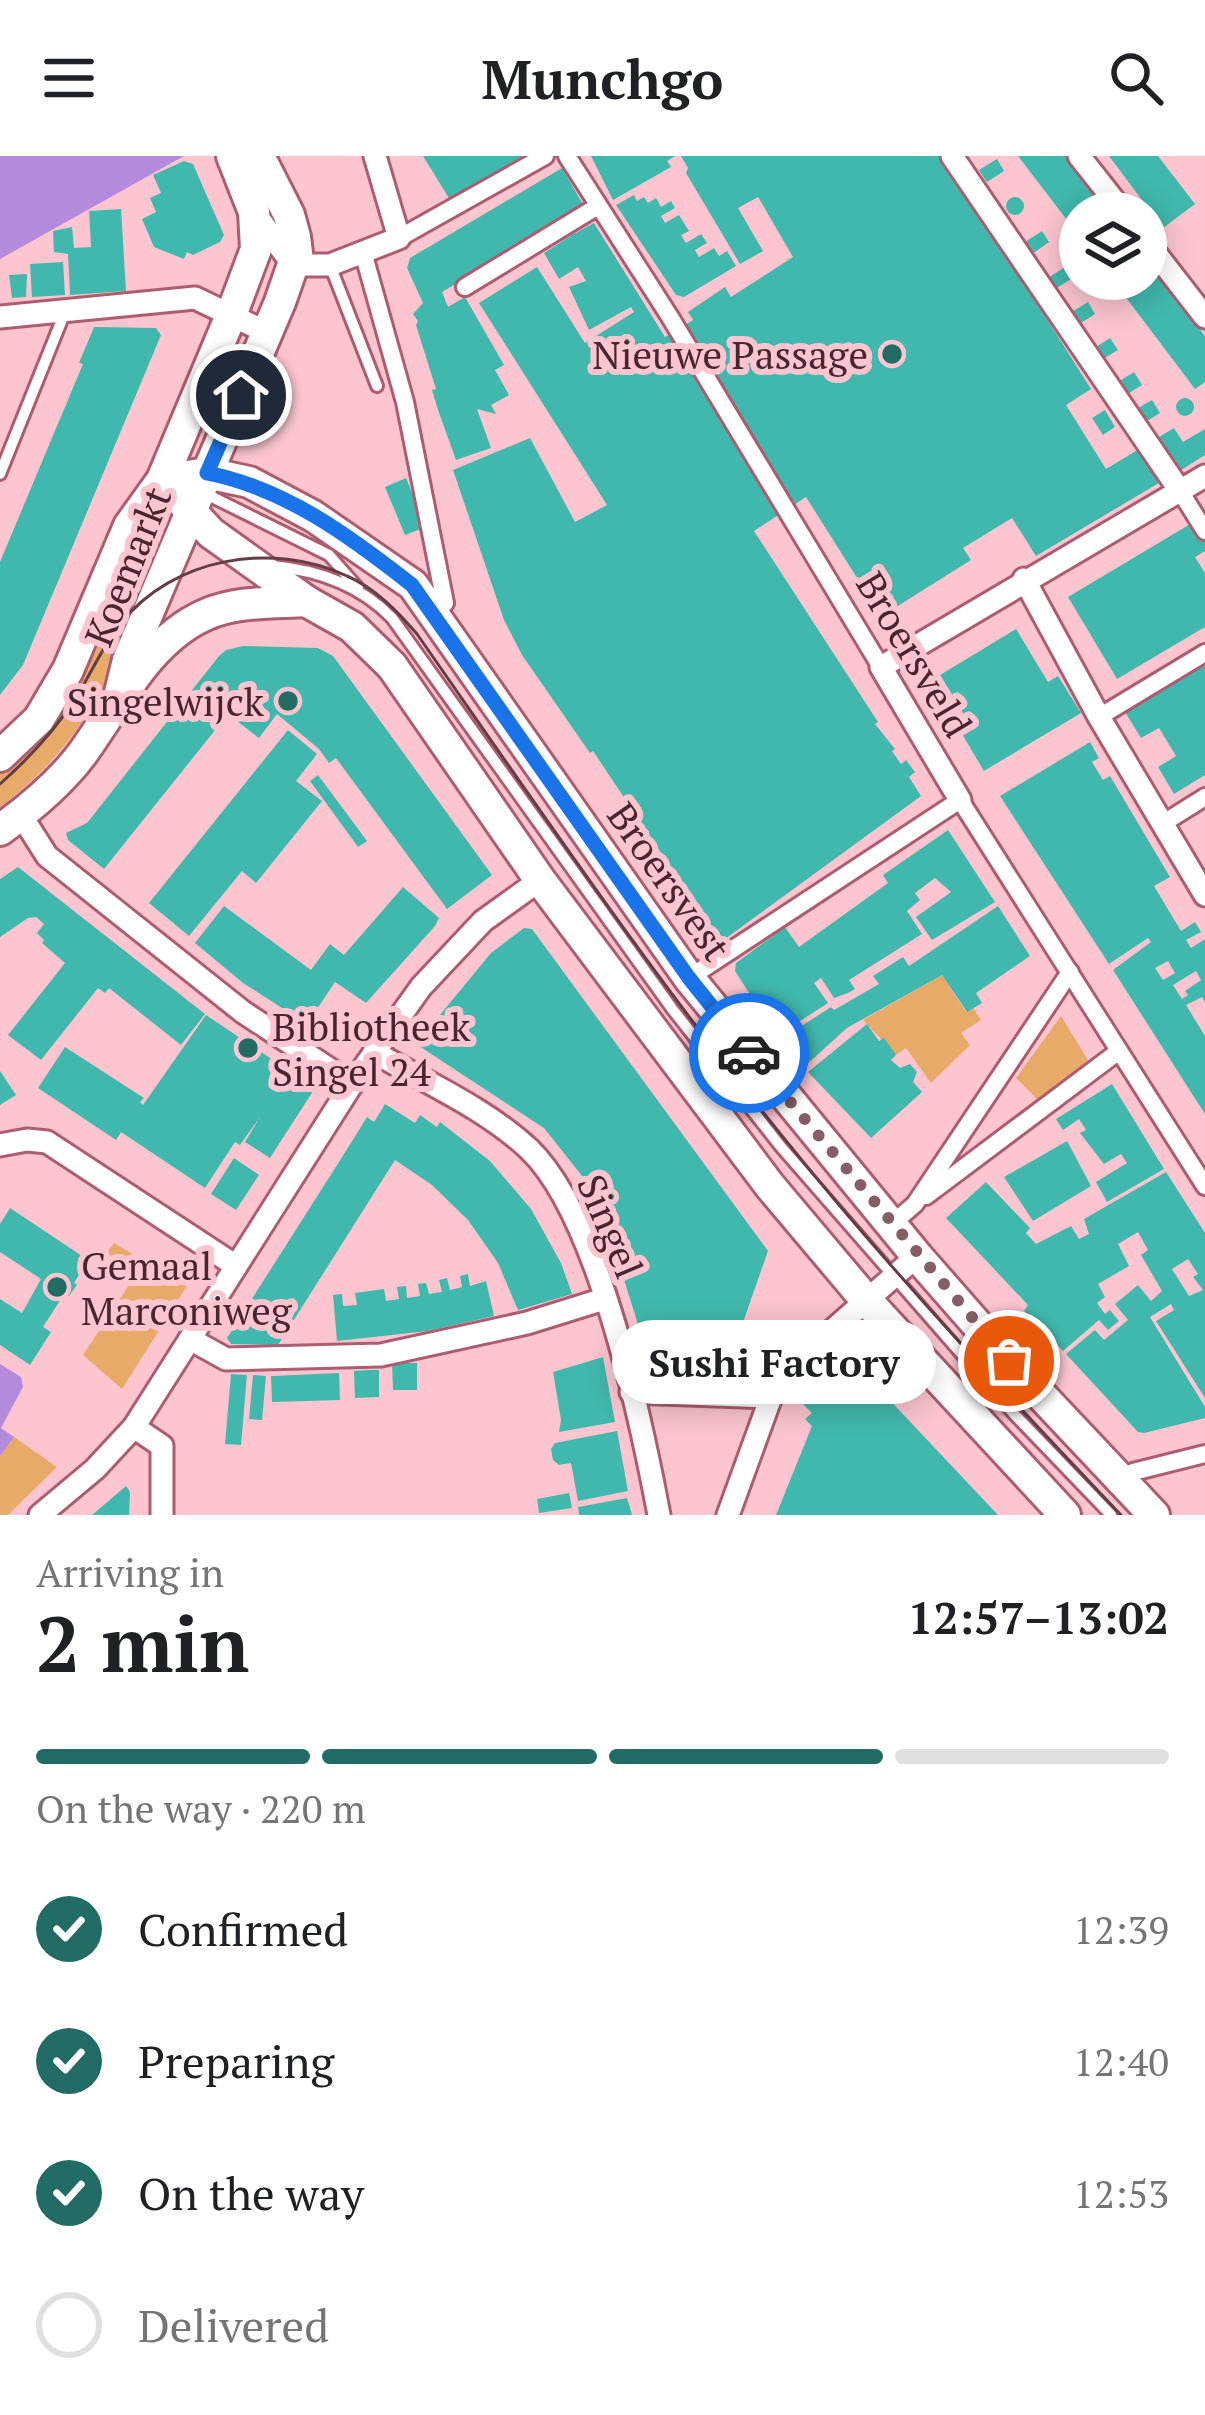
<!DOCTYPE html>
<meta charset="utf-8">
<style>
:root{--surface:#fff;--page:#f2f2f2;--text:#202124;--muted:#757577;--line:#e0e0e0;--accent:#236c66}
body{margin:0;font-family:"PT Serif",serif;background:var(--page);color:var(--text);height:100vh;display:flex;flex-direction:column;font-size:45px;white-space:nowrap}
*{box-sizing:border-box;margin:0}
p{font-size:39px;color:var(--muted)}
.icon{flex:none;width:66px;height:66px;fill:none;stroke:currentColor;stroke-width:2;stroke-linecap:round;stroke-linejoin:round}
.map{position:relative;height:1359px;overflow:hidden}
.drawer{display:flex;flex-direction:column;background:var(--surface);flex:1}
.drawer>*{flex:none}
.fabs{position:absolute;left:1059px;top:36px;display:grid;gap:24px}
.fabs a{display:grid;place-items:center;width:108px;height:108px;border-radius:50%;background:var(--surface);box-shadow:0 6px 30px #0003;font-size:60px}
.pin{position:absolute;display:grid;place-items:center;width:102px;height:102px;color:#fff;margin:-51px;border:6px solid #fff;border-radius:50%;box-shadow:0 3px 12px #0007}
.courier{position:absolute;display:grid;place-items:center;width:120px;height:120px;margin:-60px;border:9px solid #1a73e8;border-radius:50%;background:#fff;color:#222;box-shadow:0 3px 15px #0007}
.bubble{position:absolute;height:84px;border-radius:42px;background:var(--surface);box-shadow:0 6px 30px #0003;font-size:39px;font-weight:700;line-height:84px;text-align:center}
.summary em{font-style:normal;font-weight:700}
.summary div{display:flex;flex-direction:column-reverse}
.summary{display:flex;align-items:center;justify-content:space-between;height:204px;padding:0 36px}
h1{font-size:78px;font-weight:700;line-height:90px}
.bar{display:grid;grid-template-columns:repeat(4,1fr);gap:18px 12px;align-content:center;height:144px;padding:0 36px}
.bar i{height:15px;border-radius:9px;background:var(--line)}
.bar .current{background:var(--accent)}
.bar p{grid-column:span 4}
ol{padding:0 36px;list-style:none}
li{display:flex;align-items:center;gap:36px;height:132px}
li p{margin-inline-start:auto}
li .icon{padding:12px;border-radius:50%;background:var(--accent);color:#fff;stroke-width:4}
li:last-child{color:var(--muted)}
li i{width:66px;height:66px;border:6px solid var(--line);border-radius:50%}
header{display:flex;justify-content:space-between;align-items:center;height:156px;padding:0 36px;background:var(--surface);font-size:54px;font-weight:700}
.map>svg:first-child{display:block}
.green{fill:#e8aa69}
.water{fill:#b48add}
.building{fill:#41b8ad;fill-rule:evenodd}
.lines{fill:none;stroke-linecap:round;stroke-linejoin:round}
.service-casing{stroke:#ad5d6f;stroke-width:16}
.pedestrian-casing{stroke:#ad5d6f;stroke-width:22}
.minor-casing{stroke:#ad5d6f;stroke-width:27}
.secondary-casing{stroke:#ad5d6f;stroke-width:36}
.service{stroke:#fff;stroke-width:10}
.pedestrian{stroke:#fff;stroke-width:16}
.minor{stroke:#fff;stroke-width:21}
.secondary{stroke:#fff;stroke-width:30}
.tram{stroke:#633e45;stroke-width:3}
.done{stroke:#875e66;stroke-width:12;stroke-dasharray:0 21.6}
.route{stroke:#1a73e8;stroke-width:15}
.poi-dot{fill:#236c66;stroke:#fcc5cf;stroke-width:4.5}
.labels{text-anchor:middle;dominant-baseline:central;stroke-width:12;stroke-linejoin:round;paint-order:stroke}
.poi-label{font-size:39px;fill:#48262d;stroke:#fcc5cf;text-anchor:end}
.street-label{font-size:39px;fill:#48262d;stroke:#fcc5cf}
</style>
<header><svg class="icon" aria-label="menu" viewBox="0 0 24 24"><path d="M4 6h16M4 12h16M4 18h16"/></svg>Munchgo<svg class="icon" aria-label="search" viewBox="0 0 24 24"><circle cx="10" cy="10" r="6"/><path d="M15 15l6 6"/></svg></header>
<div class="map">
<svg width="1205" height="1359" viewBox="0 0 1205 1359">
<rect width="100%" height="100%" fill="#fcc5cf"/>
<g class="green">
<path d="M150,433C109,525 83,588 0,651V614L72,529L76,531L106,476Z"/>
<polygon points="942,819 966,856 973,852 981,864 961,877 970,889 931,927 906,892 896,899 863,864"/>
<polygon points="1061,860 1091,909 1039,945 1016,922"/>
<polygon points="114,1087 187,1130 122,1233 83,1199 131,1126 105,1105 104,1100"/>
<polygon points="14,1281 57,1311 8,1359 0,1359 0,1300"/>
</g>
<g class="water">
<polygon points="0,0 184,0 0,103"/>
<polygon points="0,1208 21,1221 23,1231 1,1272 14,1281 0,1300"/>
</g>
<g class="building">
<polygon points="423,0 528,0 452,47"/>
<polygon points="591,0 675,0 667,5 671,11 613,44"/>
<polygon points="681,0 944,0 1091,233 1066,249 1106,313 1144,290 1164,324 1036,400 1012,362 963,392 971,404 893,453 888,444 876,452 806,341 754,375 878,566 875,568 895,593 892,595 901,608 906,604 915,616 909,621 921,640 721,786 668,714 669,709 593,595 590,597 522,499 504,464 453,314 530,282 575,366 607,349 479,147 537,111 585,187 634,156 631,151 589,174 569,131 586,125 578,111 559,123 544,97 572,79 594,67 665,181 693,164 688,156 725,131 731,141 793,101 758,41 738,52 763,95 740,108 686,17 688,12"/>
<polygon points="1018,0 1068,0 1111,57 1080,57 1080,81"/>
<polygon points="1109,0 1158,0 1195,48 1163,72"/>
<polygon points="997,3 1004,15 987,26 979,14"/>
<polygon points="184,5 193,8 224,79 220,86 193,99 187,96 184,103 154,91 142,63 156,56 150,42 161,37 153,19"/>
<polygon points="562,12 585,52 442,136 448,151 465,141 504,209 495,214 509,239 491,249 496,258 477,253 491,292 456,304 438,254 432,234 436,233 416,169 418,165 413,158 423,147 407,112 410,102"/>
<polygon points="634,39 637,45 644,41 648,47 656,42 661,51 671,45 675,52 661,60 665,67 679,59 689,75 681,79 686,87 701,78 707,87 695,94 699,101 714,92 719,100 727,95 736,110 684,141 676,139 616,49"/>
<circle cx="1015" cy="50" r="9"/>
<polygon points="121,53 126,135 70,139 68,98 54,96 53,75 72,71 74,92 91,91 89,55"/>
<polygon points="1042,75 1049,86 1032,98 1025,86"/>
<polygon points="1146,103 1205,180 1205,226 1195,233 1112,123 1146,123"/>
<polygon points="63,106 65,139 32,141 30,108"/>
<polygon points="1065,111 1073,122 1055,133 1048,122"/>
<polygon points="27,118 26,141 12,142 9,119"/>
<polygon points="1088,146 1095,158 1078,169 1070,157"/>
<polygon points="94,171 156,172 161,179 23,509 0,539 0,406 83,208 79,207"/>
<polygon points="1110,182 1118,194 1100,205 1093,193"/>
<polygon points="1134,216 1142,229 1126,239 1118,226"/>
<circle cx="1185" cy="251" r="9"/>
<polygon points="1152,244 1160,257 1144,267 1135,254"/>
<polygon points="1105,254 1115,271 1103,279 1092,262"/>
<polygon points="1174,272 1183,286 1205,273 1205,299 1175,318 1154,284"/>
<polygon points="406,322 426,371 405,379 385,331"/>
<polygon points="1197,364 1205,378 1205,395 1195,401 1205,417 1205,471 1117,523 1068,441"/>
<polygon points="1016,473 1048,526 1058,520 1081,557 984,615 962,578 972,572 940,519"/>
<polygon points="243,490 318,492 333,500 492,719 447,753 336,602 329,607 319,593 277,558 259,582 228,558 104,713 68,684 66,677 87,667 219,500 226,494"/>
<polygon points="1205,508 1205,619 1174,638 1158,611 1176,600 1173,595 1159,572 1141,582 1125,556"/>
<polygon points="288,574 317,598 296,625 322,645 256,727 242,715 189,780 149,747"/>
<path d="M1090,586L1099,602L1092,606L1103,624L1110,620L1170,721L1154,730L1181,775L1195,766L1201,776L1186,784L1191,792L1205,783V846L1202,841L1186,849L1205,880V958L1113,814L1151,786L1148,782L1109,808L1000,640ZM1168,805L1175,817L1163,824L1155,812ZM1196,815L1201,824L1185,835L1188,839L1182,843L1173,829Z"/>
<polygon points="318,619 367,685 358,691 310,625"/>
<polygon points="948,674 995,746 932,784 916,761 951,736 935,722 915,737 920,744 907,755 922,778 849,824 855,833 848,837 834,842 821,822 814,827 828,847 777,880 735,815 736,807 785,771 799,791 888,727 883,719"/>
<polygon points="18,711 205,858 181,889 109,832 105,837 98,832 41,904 8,879 65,807 42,787 44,784 37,777 44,768 36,761 28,762 0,781 0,723"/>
<polygon points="403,731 439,762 435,770 366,847 335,826 307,868 243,827 195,787 224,750 311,814 330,788 344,799"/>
<polygon points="998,750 1030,800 976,837 982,847 967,856 942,819 847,872 804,911 780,884 831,851 834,854 879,828 873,820 903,801 909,810"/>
<polygon points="524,772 532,773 768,1095 729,1206 650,1206 599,1045 586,1025 544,972 416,888 491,797"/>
<polygon points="206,859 315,932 270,1002 245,986 260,961 240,989 235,986 205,1032 121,976 116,984 38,932 65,891 144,942 140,946 143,949"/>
<polygon points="867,868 879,885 884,882 896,899 891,904 900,912 910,908 917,916 913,926 922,936 871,982 808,916"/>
<polygon points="0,915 16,939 0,949"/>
<polygon points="1112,928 1164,1013 1107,1046 1096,1026 1127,1007 1121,998 1104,1008 1080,977 1086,974 1079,963 1063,974 1056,963"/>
<polygon points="385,948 415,967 420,959 437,971 440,966 490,1005 531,1053 561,1107 572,1138 518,1154 498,1107 468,1064 432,1029 395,1004 278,1189 231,1188 227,1182 344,998 367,961 374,966"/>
<polygon points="1067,985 1091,1030 1033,1065 1004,1021"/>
<polygon points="234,1002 259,1019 236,1054 211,1038"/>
<path d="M1166,1016L1205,1077V1242L1156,1165L1174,1154L1171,1148L1150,1161L1205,1251V1262L1144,1277L1138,1276L1066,1198L1095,1174L1104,1184L1128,1164L1115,1148L1138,1129L1151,1145L1162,1135L1141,1099L1148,1094L1138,1076L1118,1088L1129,1110L1098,1128L1105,1141L1097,1147L1105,1158L1110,1154L1119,1165L1108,1174L1099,1164L1063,1195L1024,1155L1028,1149L946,1062L986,1026L1030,1072L1026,1077L1036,1088L1071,1070L1079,1083L1089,1078L1084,1063ZM1188,1103L1198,1118L1193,1121L1203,1134L1189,1140L1172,1113Z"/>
<polygon points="10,1052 88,1104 74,1127 77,1129 69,1140 63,1140 43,1171 51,1176 30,1209 0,1189 0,1143 22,1157 41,1123 0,1096 0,1068"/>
<polygon points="468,1118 470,1130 486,1125 494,1160 428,1175 337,1185 333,1139 342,1138 343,1150 357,1149 355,1137 384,1133 386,1145 399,1143 397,1131 406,1130 407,1142 420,1140 418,1128 426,1127 429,1138 442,1136 439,1124 447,1122 450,1134 462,1131 460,1120"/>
<polygon points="603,1201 615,1266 559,1276 561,1264 553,1216"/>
<polygon points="856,1205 864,1208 867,1220 998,1359 776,1359 812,1270 805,1263 812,1257 797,1242 821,1219 835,1233 845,1223 846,1210"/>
<polygon points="392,1207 417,1207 417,1234 393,1234"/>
<polygon points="367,1214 379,1214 379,1241 355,1242 354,1215"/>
<polygon points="339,1217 340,1244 272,1246 271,1220"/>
<polygon points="231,1218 247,1219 241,1289 225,1288"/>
<polygon points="253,1219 266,1220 262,1264 249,1263"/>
<polygon points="617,1275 628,1335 578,1345 571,1307 559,1309 553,1304 551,1293 555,1287"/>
<polygon points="126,1330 130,1336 129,1359 92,1359"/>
<polygon points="569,1337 572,1352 539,1357 537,1343"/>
<polygon points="627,1342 632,1359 579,1359 578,1351"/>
</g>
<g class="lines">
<g class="service-casing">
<g id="service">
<polyline points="330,109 377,230"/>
<polyline points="0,318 65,156"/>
<polyline points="202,336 329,399 358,432"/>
<path d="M272,410C317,414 360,429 392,462L673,854L781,991L1014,1258L1111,1359"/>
</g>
</g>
<g class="pedestrian-casing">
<g id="pedestrian">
<polyline points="567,0 670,161 881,511"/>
<polyline points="399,82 545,0"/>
<polyline points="363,96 405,246 445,447"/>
<polyline points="465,131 598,50"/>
<polyline points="1180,335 1205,375"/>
<polyline points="1099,561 1205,497"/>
<polyline points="1162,668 1205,641"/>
<polyline points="689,822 960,644 1205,1030"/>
<polyline points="926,1040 1119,895"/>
<polyline points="891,1069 915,1048 1070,816"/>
<polyline points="1133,1316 1205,1298"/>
</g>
</g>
<g class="minor-casing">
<g id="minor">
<polyline points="952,0 1180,335"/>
<polyline points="1079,0 1124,57"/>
<polyline points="254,56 293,109 330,109 399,82 375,0"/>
<polyline points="1146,85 1205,161"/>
<polyline points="0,161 195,142 266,176"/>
<polyline points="1024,423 1099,561 1205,739"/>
<polyline points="960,644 881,511 1205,320"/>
<polyline points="21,659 47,700 243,856 352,928"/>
<path d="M374,896C425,926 485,952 529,993C598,1059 641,1263 659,1359"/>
<polyline points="0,989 27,984 47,986 236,1110"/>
<polyline points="190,1183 226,1203 381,1199 527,1167 604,1143"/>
<polyline points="631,1236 771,1241 728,1359"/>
<polyline points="771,1241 777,1223 917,1100"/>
<polyline points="134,1271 162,1290 162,1359"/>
<polyline points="40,1359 95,1313 134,1271 352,928 421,831 483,765 540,724"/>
</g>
</g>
<g class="secondary-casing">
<g id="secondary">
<polyline points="162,324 207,317 249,326 313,360 413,429 689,822 917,1100 1009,1205 1154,1359"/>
<polyline points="162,324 211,377 306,445 352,471 392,510 540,724 770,1030 866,1144 1065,1359"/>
<polyline points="119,541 128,504 280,146 297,97 295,81 289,59 259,0"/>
<polyline points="0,600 39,563 68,514 129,370 162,324 232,157 256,93 254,56 232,0"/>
<path d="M0,674C29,653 61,626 82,598C117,550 148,484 205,459C235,445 273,447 306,445"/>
</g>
</g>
<use href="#service" class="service"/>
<use href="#pedestrian" class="pedestrian"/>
<use href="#minor" class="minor"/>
<use href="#secondary" class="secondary"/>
<path class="tram" d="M0,628C28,603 53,577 73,546C90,520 102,491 121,467C174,401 272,385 347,420C375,432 398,456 417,478C537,650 655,824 787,986C892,1116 1006,1238 1121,1359"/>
</g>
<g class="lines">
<polyline class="done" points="749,897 1009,1205"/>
<path class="route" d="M241,239L207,317C285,332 351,381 412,429L689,822L749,897"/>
</g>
<g class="poi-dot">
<circle cx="892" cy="198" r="12"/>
<circle cx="288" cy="545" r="12"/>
<circle cx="248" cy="892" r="12"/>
<circle cx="57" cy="1131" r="12"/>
</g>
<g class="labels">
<g class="poi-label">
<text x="868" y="198">Nieuwe Passage</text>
<text x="264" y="545">Singelwijck</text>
<text x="272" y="870" text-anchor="start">Bibliotheek<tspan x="272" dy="45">Singel 24</tspan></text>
<text x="81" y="1109" text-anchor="start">Gemaal<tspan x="81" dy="45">Marconiweg</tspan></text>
</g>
<g class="street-label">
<text transform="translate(127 410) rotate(-68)">Koemarkt</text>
<text transform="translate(915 498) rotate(59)">Broersveld</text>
<text transform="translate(670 725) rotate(55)">Broersvest</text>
<text transform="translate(611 1070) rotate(67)">Singel</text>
</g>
</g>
</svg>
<div class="fabs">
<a><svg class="icon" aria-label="layers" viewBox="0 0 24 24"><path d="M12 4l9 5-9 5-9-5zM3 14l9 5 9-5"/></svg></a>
</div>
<div class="pin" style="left:1009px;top:1205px;background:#ea580c"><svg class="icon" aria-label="bag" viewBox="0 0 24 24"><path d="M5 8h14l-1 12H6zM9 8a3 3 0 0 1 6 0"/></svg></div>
<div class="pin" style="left:241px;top:239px;background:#1f2937"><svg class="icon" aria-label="home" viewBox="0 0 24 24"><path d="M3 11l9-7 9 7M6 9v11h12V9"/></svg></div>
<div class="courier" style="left:749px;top:897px"><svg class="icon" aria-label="car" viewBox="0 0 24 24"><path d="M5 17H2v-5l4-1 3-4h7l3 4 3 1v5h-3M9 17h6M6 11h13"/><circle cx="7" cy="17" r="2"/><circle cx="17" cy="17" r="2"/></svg></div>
<div class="bubble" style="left:612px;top:1164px;width:324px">Sushi Factory</div>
</div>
<section class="drawer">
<div class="summary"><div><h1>2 min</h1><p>Arriving in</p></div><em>12:57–13:02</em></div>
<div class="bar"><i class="current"></i><i class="current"></i><i class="current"></i><i></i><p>On the way · 220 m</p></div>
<ol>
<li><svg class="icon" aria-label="check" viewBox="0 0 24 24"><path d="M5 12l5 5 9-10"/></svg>Confirmed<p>12:39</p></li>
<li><svg class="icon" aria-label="check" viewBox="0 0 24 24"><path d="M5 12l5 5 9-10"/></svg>Preparing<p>12:40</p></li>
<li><svg class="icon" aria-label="check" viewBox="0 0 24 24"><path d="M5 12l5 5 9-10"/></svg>On the way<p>12:53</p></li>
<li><i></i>Delivered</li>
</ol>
</section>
